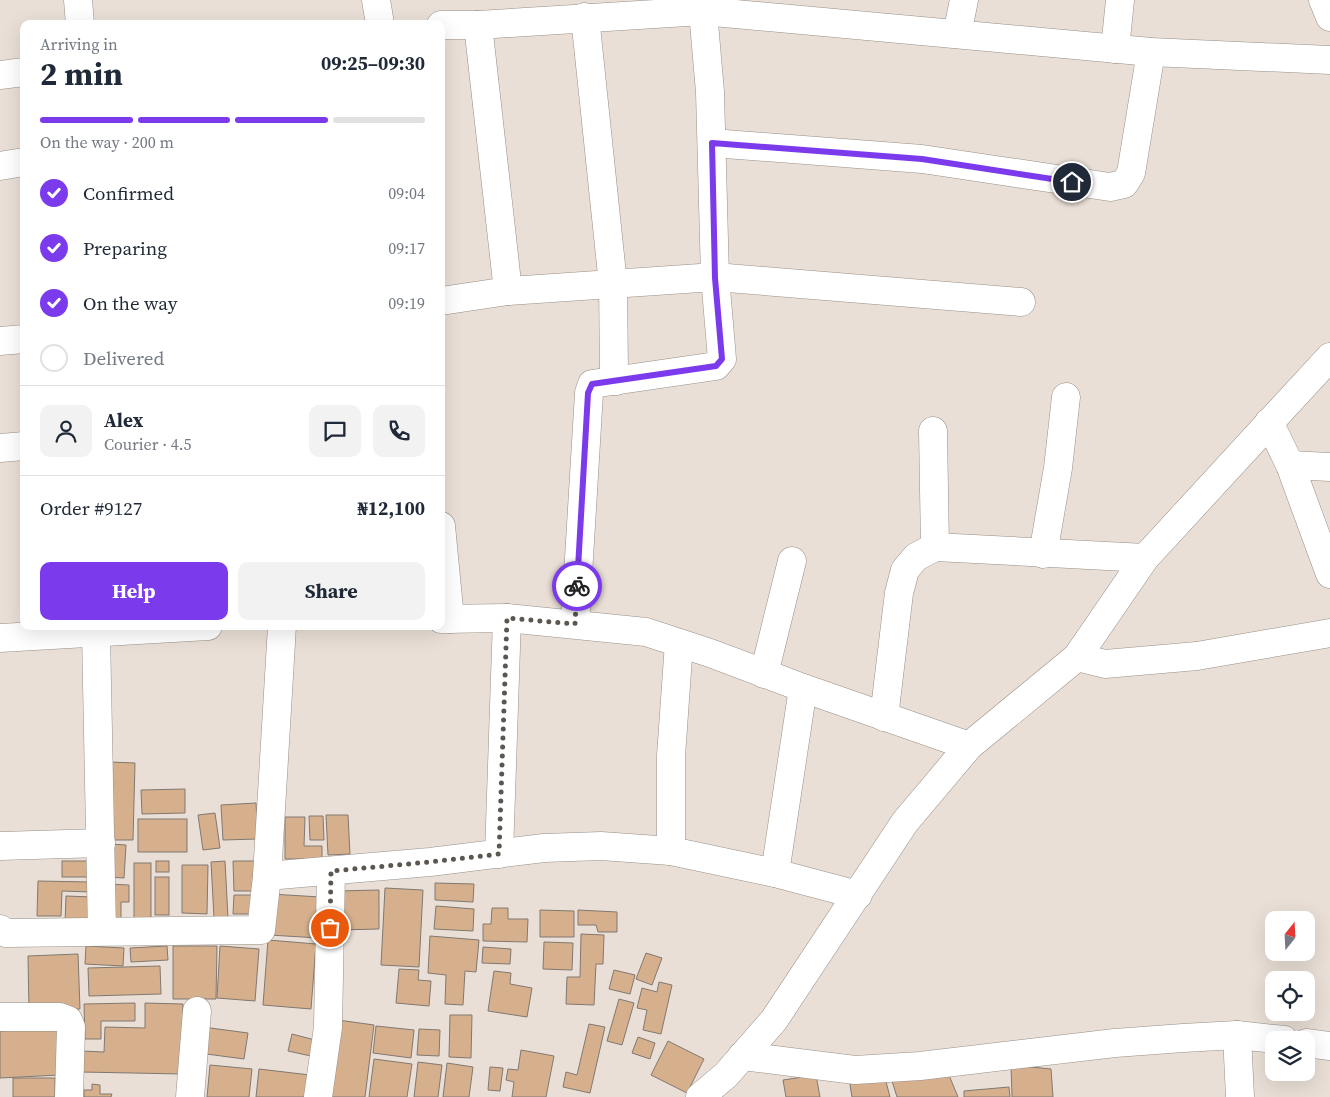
<!DOCTYPE html>
<meta charset="utf-8">
<style>
:root{--surface:#fff;--page:#f2f2f3;--text:#1f2937;--muted:#747a83;--line:#e0e1e3;--accent:#7c3aed}
body{margin:0;font-family:"Source Serif 4",serif;background:var(--page);color:var(--text);height:100vh;display:flex;flex-direction:column;font-size:19px;white-space:nowrap}
*{box-sizing:border-box;margin:0}
p{font-size:16px;color:var(--muted)}
.icon{flex:none;width:28px;height:28px;fill:none;stroke:currentColor;stroke-width:2;stroke-linecap:round;stroke-linejoin:round}
.map{position:relative;flex:1;overflow:hidden}
.drawer{position:absolute;left:20px;top:20px;width:425px;height:610px;display:flex;flex-direction:column;background:var(--surface);border-radius:10px;box-shadow:0 5px 20px #0002}
.drawer>*{flex:none}
.needle{width:32px;rotate:18deg}
.buttons{position:absolute;left:1265px;top:911px;display:grid;gap:10px}
.buttons a{display:grid;place-items:center;width:50px;height:50px;border-radius:10px;background:var(--surface);box-shadow:0 5px 20px #0002;font-size:25px}
.pin{position:absolute;display:grid;place-items:center;width:42px;height:42px;color:#fff;margin:-21px;border:2px solid #fff;border-radius:50%;box-shadow:0 1px 5px #0007}
.courier{position:absolute;display:grid;place-items:center;width:50px;height:50px;margin:-25px;border:4px solid #7c3aed;border-radius:50%;background:#fff;color:#222;box-shadow:0 1px 6px #0007}
.headline em{font-style:normal;font-weight:700}
.headline div{display:flex;flex-direction:column-reverse}
.headline{display:flex;align-items:center;justify-content:space-between;height:85px;padding:0 20px}
h1{font-size:32px;font-weight:700;line-height:38px}
.bar{display:grid;grid-template-columns:repeat(4,1fr);gap:8px 5px;align-content:center;height:60px;padding:0 20px}
.bar i{height:6px;border-radius:4px;background:var(--line)}
.bar .selected{background:var(--accent)}
.bar p{grid-column:span 4}
.line{display:flex;align-items:center;gap:12px;padding:0 20px;border-top:1px solid var(--line)}
.line div{flex:1}
.round{display:grid;place-items:center;flex:none;width:52px;height:52px;border-radius:10px;background:var(--page)}
ol{padding:0 20px;list-style:none}
li{display:flex;align-items:center;gap:15px;height:55px}
li p{margin-inline-start:auto}
li .icon{padding:5px;border-radius:50%;background:var(--accent);color:#fff;stroke-width:4}
li:last-child{color:var(--muted)}
li i{width:28px;height:28px;border:2px solid var(--line);border-radius:50%}
.primary-button{display:flex;gap:10px;margin-top:auto;padding:10px 20px}
.primary-button a{flex:1;height:58px;border-radius:10px;background:var(--accent);color:#fff;font-size:20px;font-weight:700;line-height:58px;text-align:center}
.primary-button a+a{background:var(--page);color:var(--text)}
.map>svg:first-child{display:block}
.building{fill:#d6b08d;stroke:#817870}
.lines{fill:none;stroke-linecap:round;stroke-linejoin:round}
.minor-casing{stroke:#988f87;stroke-width:29}
.minor{stroke:#fff;stroke-width:28}
.done{stroke:#5c5651;stroke-width:5;stroke-dasharray:0 9}
.route{stroke:#7c3aed;stroke-width:6}
</style>
<div class="map">
<svg width="1330" height="1097" viewBox="0 0 1330 1097">
<rect width="100%" height="100%" fill="#e9dfd6"/>
<g class="building">
<polygon points="110,762 135,763 133,840 108,840"/>
<polygon points="185,789 185,813 142,814 141,790"/>
<polygon points="256,803 258,839 223,840 221,805"/>
<polygon points="215,813 220,848 203,850 198,815"/>
<polygon points="326,815 348,815 350,854 328,855"/>
<polygon points="309,816 323,816 324,840 310,840"/>
<polygon points="285,817 305,817 304,846 322,846 322,859 285,859"/>
<rect x="138" y="819" width="49" height="33"/>
<polygon points="110,844 126,845 124,878 108,877"/>
<rect x="62" y="861" width="26" height="16"/>
<rect x="156" y="861" width="13" height="11"/>
<polygon points="225,861 228,918 214,918 211,862"/>
<polygon points="233,861 258,861 259,891 234,891"/>
<rect x="134" y="863" width="17" height="57"/>
<polygon points="182,865 208,865 207,914 182,913"/>
<rect x="155" y="877" width="14" height="38"/>
<polygon points="38,881 91,882 90,892 62,891 61,916 37,916"/>
<polygon points="435,883 474,884 473,902 435,900"/>
<polygon points="107,884 129,885 129,902 121,902 121,918 107,918"/>
<polygon points="385,888 423,890 419,967 381,965"/>
<polygon points="379,890 379,929 338,930 337,891"/>
<polygon points="271,894 320,897 319,938 269,935"/>
<polygon points="234,895 257,895 257,914 233,914"/>
<polygon points="66,896 93,897 92,925 65,924"/>
<polygon points="436,906 474,909 473,931 434,929"/>
<polygon points="492,908 508,908 508,919 528,919 527,942 483,941 483,924 491,924"/>
<polygon points="540,910 574,911 574,937 540,937"/>
<polygon points="578,910 617,912 617,932 598,932 596,925 578,925"/>
<polygon points="581,934 604,935 603,964 596,964 594,1005 566,1004 567,977 580,977"/>
<polygon points="430,936 479,940 476,972 465,971 463,1005 445,1004 446,975 428,973"/>
<polygon points="268,940 316,944 311,1009 263,1005"/>
<polygon points="544,942 573,943 572,970 543,969"/>
<polygon points="86,946 124,948 123,966 85,964"/>
<polygon points="167,946 168,960 131,962 130,948"/>
<polygon points="173,946 217,946 216,999 173,999"/>
<polygon points="220,946 259,949 255,1001 217,998"/>
<polygon points="483,947 511,949 510,964 482,963"/>
<polygon points="646,953 662,958 652,985 636,979"/>
<polygon points="78,954 80,1009 29,1011 28,956"/>
<polygon points="160,966 161,994 89,996 88,968"/>
<polygon points="399,969 419,970 418,980 431,981 429,1006 396,1003"/>
<polygon points="614,970 635,975 630,994 609,989"/>
<polygon points="494,971 511,973 510,984 532,988 527,1017 488,1011"/>
<polygon points="659,982 672,985 661,1034 643,1030 647,1010 637,1008 642,988 657,992"/>
<polygon points="619,999 634,1003 622,1045 607,1041"/>
<polygon points="135,1003 135,1021 101,1021 101,1039 85,1039 84,1004"/>
<polygon points="145,1003 183,1004 182,1074 81,1072 81,1051 104,1052 105,1027 145,1028"/>
<polygon points="450,1015 472,1015 471,1058 449,1057"/>
<polygon points="338,1020 374,1025 365,1097 329,1097"/>
<polygon points="589,1024 605,1027 590,1093 563,1087 566,1072 577,1075"/>
<polygon points="376,1026 414,1030 411,1058 373,1053"/>
<polygon points="203,1027 248,1033 244,1059 199,1053"/>
<polygon points="57,1028 60,1075 0,1078 0,1031"/>
<polygon points="419,1029 440,1030 439,1056 417,1055"/>
<polygon points="292,1034 315,1040 311,1056 288,1051"/>
<polygon points="638,1037 655,1043 650,1059 632,1053"/>
<polygon points="668,1041 704,1059 687,1093 651,1075"/>
<polygon points="521,1050 554,1056 546,1097 512,1097 514,1082 506,1080 508,1069 518,1070"/>
<polygon points="374,1059 412,1064 407,1097 369,1097"/>
<polygon points="418,1062 442,1065 438,1097 414,1097"/>
<polygon points="447,1063 473,1067 469,1097 443,1097"/>
<polygon points="210,1065 252,1069 249,1097 207,1097"/>
<polygon points="1011,1065 1051,1069 1053,1097 1012,1097"/>
<polygon points="490,1067 503,1068 500,1091 488,1090"/>
<polygon points="946,1068 958,1097 897,1097 892,1081"/>
<polygon points="259,1069 310,1075 307,1097 256,1097"/>
<polygon points="816,1075 820,1097 786,1097 783,1080"/>
<rect x="13" y="1078" width="42" height="19"/>
<polygon points="885,1078 890,1097 852,1097 849,1079"/>
<polygon points="92,1084 100,1085 100,1094 112,1094 111,1097 84,1097 84,1090 92,1090"/>
<polygon points="1009,1087 1010,1097 964,1097 964,1091"/>
</g>
<g class="lines">
<g class="minor-casing">
<g id="minor">
<polyline points="78,0 80,24"/>
<polyline points="376,0 380,24"/>
<polyline points="1323,0 1330,17"/>
<polyline points="585,17 613,284 614,372 616,381"/>
<polyline points="441,25 478,25 703,11 1151,52 1330,60"/>
<polyline points="478,25 508,291"/>
<polyline points="957,34 964,0"/>
<polyline points="1115,49 1120,0"/>
<polyline points="0,75 24,72"/>
<polyline points="712,143 922,159 1110,187 1124,184 1131,173 1151,52"/>
<polyline points="0,166 24,162"/>
<polyline points="441,301 508,291 715,277 1021,302"/>
<polyline points="0,341 24,339"/>
<polyline points="1269,422 1290,465 1330,574"/>
<polyline points="933,431 935,547"/>
<polyline points="0,448 24,446"/>
<polyline points="1290,465 1330,467"/>
<polyline points="441,526 450,619"/>
<polyline points="1043,554 1058,468 1066,397"/>
<polyline points="441,619 507,618 646,632 710,653 803,688 969,746"/>
<polyline points="575,624 589,393 592,384 716,366 722,359 715,277 710,92 702,0"/>
<polyline points="96,633 102,931"/>
<polyline points="0,638 208,626"/>
<polyline points="1077,657 1105,664 1197,656 1330,633"/>
<polyline points="764,674 792,561"/>
<polyline points="884,717 899,593 905,570 916,557 935,547 1145,558"/>
<polyline points="0,846 101,843"/>
<polyline points="671,851 671,756 679,643"/>
<polyline points="499,854 507,618"/>
<polyline points="775,873 803,688"/>
<polyline points="267,876 430,862 544,848 601,846 671,851 775,873 858,895"/>
<polyline points="0,929 6,933 261,930 267,876 282,626"/>
<polyline points="0,1017 60,1017 68,1020 71,1027 69,1097"/>
<polyline points="1237,1035 1240,1097"/>
<polyline points="1306,1043 1330,1046"/>
<polyline points="742,1056 855,1070 920,1066 1115,1043 1183,1038 1237,1035 1284,1040"/>
<polyline points="190,1097 197,1011"/>
<polyline points="318,1097 328,1027 331,871"/>
<polyline points="700,1097 726,1075 774,1020 905,822 969,746 1077,657 1145,558 1330,357"/>
</g>
</g>
<use href="#minor" class="minor"/>
</g>
<g class="lines">
<polyline class="done" points="330,928 331,871 430,862 499,854 507,618 575,624 577,586"/>
<polyline class="route" points="577,586 588,393 592,384 716,366 722,359 715,278 712,143 922,159 1072,182"/>
</g>
</svg>
<div class="buttons">
<a><svg class="needle" viewBox="-14 -14 28 28"><path d="M0-13l5 13h-10z" fill="#e53935"/><path d="M0 13l5-13h-10z" fill="#747a83"/></svg></a>
<a><svg class="icon" aria-label="locate" viewBox="0 0 24 24"><circle cx="12" cy="12" r="6"/><path d="M12 2v4M12 18v4M2 12h4M18 12h4"/></svg></a>
<a><svg class="icon" aria-label="layers" viewBox="0 0 24 24"><path d="M12 4l9 5-9 5-9-5zM3 14l9 5 9-5"/></svg></a>
</div>
<div class="pin" style="left:330px;top:928px;background:#ea580c"><svg class="icon" aria-label="bag" viewBox="0 0 24 24"><path d="M5 8h14l-1 12H6zM9 8a3 3 0 0 1 6 0"/></svg></div>
<div class="pin" style="left:1072px;top:182px;background:#1f2937"><svg class="icon" aria-label="home" viewBox="0 0 24 24"><path d="M3 11l9-7 9 7M6 9v11h12V9"/></svg></div>
<div class="courier" style="left:577px;top:586px"><svg class="icon" aria-label="bike" viewBox="0 0 24 24"><circle cx="6" cy="16" r="4"/><circle cx="18" cy="16" r="4"/><path d="M6 16l4-8h5l3 8M10 8l3 8H6M13 5h3"/></svg></div>
<section class="drawer">
<div class="headline"><div><h1>2 min</h1><p>Arriving in</p></div><em>09:25–09:30</em></div>
<div class="bar"><i class="selected"></i><i class="selected"></i><i class="selected"></i><i></i><p>On the way · 200 m</p></div>
<ol>
<li><svg class="icon" aria-label="check" viewBox="0 0 24 24"><path d="M5 12l5 5 9-10"/></svg>Confirmed<p>09:04</p></li>
<li><svg class="icon" aria-label="check" viewBox="0 0 24 24"><path d="M5 12l5 5 9-10"/></svg>Preparing<p>09:17</p></li>
<li><svg class="icon" aria-label="check" viewBox="0 0 24 24"><path d="M5 12l5 5 9-10"/></svg>On the way<p>09:19</p></li>
<li><i></i>Delivered</li>
</ol>
<div class="line" style="height:90px"><a class="round"><svg class="icon" aria-label="person" viewBox="0 0 24 24"><circle cx="12" cy="8" r="4"/><path d="M4 21q1-7 8-7t8 7"/></svg></a><div><b>Alex</b><p>Courier · 4.5</p></div><a class="round"><svg class="icon" aria-label="chat" viewBox="0 0 24 24"><path d="M4 5h16v11H9l-5 4z"/></svg></a><a class="round"><svg class="icon" aria-label="phone" viewBox="0 0 24 24"><path d="M5 4h4l2 5-3 2q2 4 5 5l2-3 5 2v4C11 20 4 13 5 4z"/></svg></a></div>
<div class="line" style="height:65px"><div>Order #9127</div><b>₦12,100</b></div>
<div class="primary-button"><a>Help</a><a>Share</a></div>
</section>
</div>
